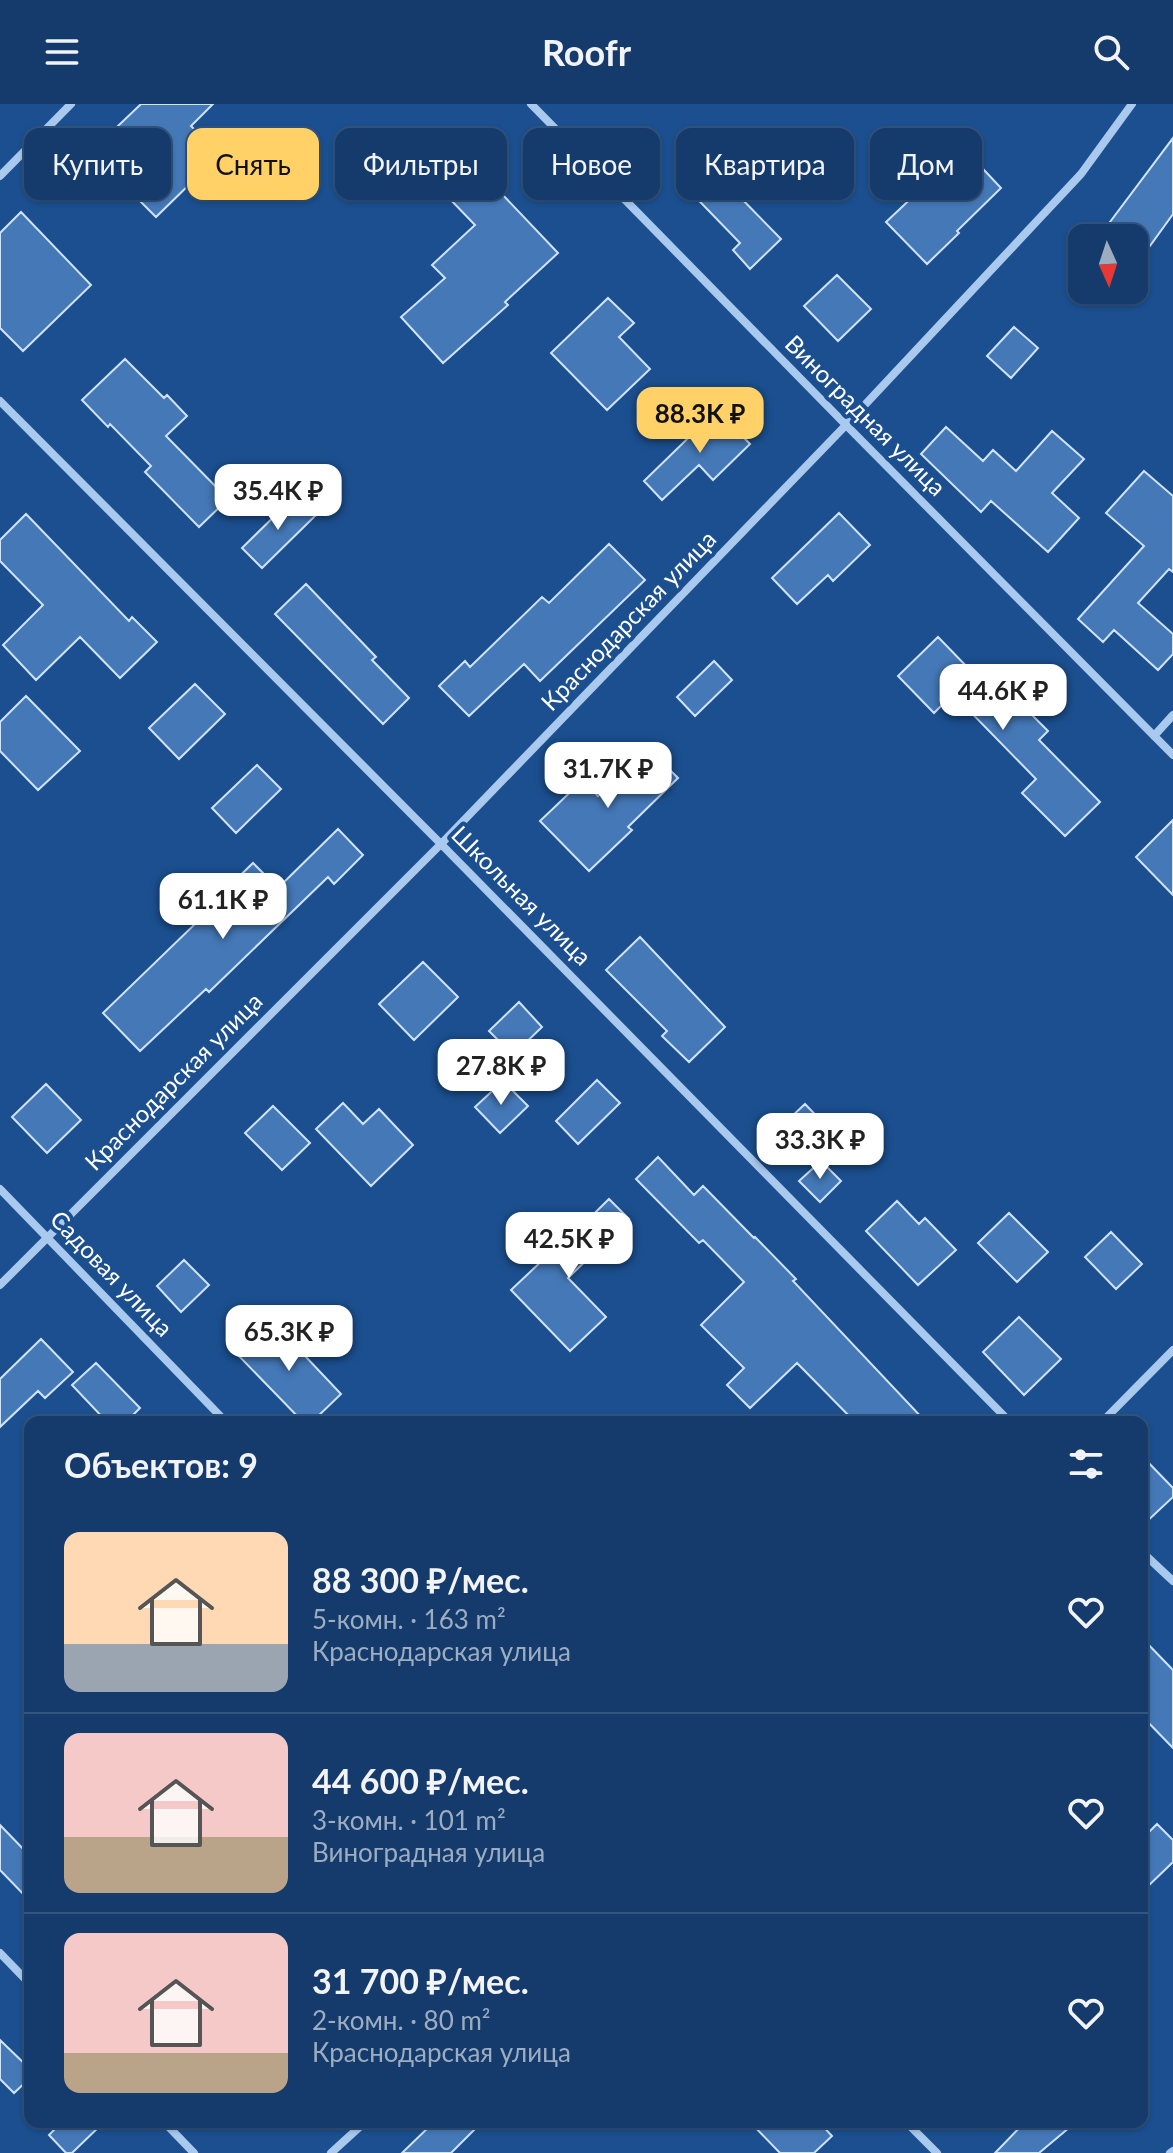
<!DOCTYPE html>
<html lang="ru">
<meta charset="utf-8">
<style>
body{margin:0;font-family:Lato,sans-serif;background:#214673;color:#f1f3f6;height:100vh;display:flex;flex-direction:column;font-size:30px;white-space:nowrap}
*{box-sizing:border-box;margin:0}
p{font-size:26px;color:#9dadc1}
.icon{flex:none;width:44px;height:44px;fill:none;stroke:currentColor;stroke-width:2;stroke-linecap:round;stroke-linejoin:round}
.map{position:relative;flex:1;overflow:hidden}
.panel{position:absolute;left:24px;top:1312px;width:1124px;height:712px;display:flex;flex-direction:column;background:#143b6b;border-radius:16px;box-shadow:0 2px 6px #0004,0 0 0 2px #33557e}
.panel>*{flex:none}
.guide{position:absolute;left:24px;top:24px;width:1126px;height:72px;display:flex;gap:16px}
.needle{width:52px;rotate:177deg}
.fabs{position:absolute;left:1068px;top:120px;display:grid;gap:16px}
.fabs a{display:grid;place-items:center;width:80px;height:80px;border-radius:16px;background:#143b6b;box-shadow:0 2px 6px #0004,0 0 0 2px #33557e;font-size:40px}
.price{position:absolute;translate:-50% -68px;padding:0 18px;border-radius:16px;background:#fff;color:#222;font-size:26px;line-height:52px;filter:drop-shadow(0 2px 4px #0008)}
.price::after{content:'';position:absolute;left:50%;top:48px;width:24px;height:18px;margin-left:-12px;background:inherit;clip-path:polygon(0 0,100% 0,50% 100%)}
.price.current{background:#ffd166;color:#111}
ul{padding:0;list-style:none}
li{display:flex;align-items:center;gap:24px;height:200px;padding:0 40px}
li+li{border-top:2px solid #33557e}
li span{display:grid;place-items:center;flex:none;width:224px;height:160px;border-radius:16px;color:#555}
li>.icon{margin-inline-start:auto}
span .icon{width:96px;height:96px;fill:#fffc;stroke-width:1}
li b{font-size:34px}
h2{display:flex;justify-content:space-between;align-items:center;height:96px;padding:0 40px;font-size:34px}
.tag{padding:0 28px;border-radius:16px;background:#143b6b;box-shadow:0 2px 6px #0004,0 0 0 2px #33557e;font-size:28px;line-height:72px}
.tag.current{background:#ffd166;color:#111}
header{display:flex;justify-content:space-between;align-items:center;height:104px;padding:0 40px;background:#143b6b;font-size:36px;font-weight:700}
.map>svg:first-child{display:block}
.building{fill:#4478b7;stroke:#cfe3fa;stroke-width:2}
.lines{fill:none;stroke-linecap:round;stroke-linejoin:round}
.street{stroke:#a9c9ee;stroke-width:8}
.labels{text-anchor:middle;stroke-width:8;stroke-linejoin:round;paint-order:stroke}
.street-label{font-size:24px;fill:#fff;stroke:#1b4f8f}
</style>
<header><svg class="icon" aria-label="menu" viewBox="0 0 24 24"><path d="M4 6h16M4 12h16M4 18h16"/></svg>Roofr<svg class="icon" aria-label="search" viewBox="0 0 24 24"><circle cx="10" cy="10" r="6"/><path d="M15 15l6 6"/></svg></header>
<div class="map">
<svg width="1173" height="2049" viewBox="0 0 1173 2049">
<rect width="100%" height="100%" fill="#1b4f8f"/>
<path class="building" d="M141,0h72l-22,22 48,49 -22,21 -19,-20 -42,41 -21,-21 6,-5 -44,-45z
M452,29l35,37 -4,4 75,79 -53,49 3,3 -65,58 -42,-46 44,-39 -13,-13 43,-40 -57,-59z
M1173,34v76l-26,36 -13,-12 -24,-16z
M710,40l39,39 -12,11 44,45 -31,30 -17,-19 7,-7 -64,-66z
M968,49l33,35 -44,43 2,2 -32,31 -41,-42 33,-31 4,4z
M21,108l70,73 -68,66 -23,-23v-95z
M837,171l34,34 -33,32 -34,-35z
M608,194l26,25 -15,14 31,32 -43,41 -56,-57z
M1014,223l24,21 -27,30 -24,-22z
M125,255l39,39 3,-3 20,21 -21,20 62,63 -29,28 -54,-55 6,-6 -41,-42 -2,3 -26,-27z
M717,306l33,34 -37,36 -14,-15 -37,35 -18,-19z
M946,323l37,34 10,-11 23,21 36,-40 32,28 -32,34 27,25 -31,34 -57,-51 -10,11 -60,-58z
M1144,367l29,25v76l-4,-3 -31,34 35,31v20l-15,16 -44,-40 -11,12 -25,-23 66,-73 -38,-33z
M295,392l20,20 -53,52 -20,-20z
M839,409l31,32 -37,36 -5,-6 -31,29 -25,-26z
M26,410l103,107 3,-4 25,25 -37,36 -40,-41 -44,43 -33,-35 40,-40 -43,-44v-21z
M609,440l36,36 -105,101 -16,-17 -55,52 -30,-30 26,-25 5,6 72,-70 7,6z
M306,480l70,73 -4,3 37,38 -26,26 -108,-110z
M938,533l67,69 9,-9 34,34 -9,9 61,62 -35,34 -43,-43 14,-14 -83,-85 -19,19 -36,-37z
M714,557l18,19 -37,36 -18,-19z
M195,580l30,30 -46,45 -30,-31z
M26,592l54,55 -42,39 -38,-39v-29z
M648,644l30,30 -50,49 4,3 -43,41 -49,-50 43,-41 15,16z
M257,661l24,24 -45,44 -24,-25z
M1173,716v75l-37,-38z
M338,725l25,26 -29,29 -6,-7 -119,115 -3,-3 -66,62 -37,-38 121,-117 -3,-2 32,-31 25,25z
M640,833l85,90 -36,35 -27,-26 5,-5 -61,-61z
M423,858l35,35 -44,43 -35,-36z
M519,898l23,25 -29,28 -24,-24z
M597,976l23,23 -42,41 -22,-23z
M503,977l25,25 -28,27 -25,-26z
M46,980l35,36 -34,33 -35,-36z
M343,999l20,21 16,-15 34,36 -42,41 -55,-57z
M805,1000l22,23 -33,32 -23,-23z
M273,1002l37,37 -28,27 -37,-37z
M658,1053l36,38 9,-9 51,52 1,-1 41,42 -3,2 133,141h-71l-58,-59 -47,45 -23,-23 17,-17 -43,-43 43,-43 -41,-42 -4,3 -63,-64z
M821,1057l20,20 -21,21 -21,-21z
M609,1095l20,20 -61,59 38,39 -36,34 -59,-61 36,-34 2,2z
M897,1097l22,23 6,-6 31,32 -38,35 -52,-54z
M1009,1109l39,39 -31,30 -39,-39z
M1111,1128l31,32 -26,25 -31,-32z
M184,1156l25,25 -28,27 -24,-26z
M1019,1213l42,42 -37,36 -41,-43z
M271,1216l70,74 -29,28h-9l-66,-68z
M41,1235l32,33 -28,26 -7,-7 -38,36v-48z
M96,1259l44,45 -14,14h-19l-35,-37z
M1142,1352l31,32v9l-31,29z
M1142,1534l31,32v78l-31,-32z
M1157,1720l16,16v22l-31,30v-53z
M0,1721l30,31v45l-30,-31z
M0,1936l30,29v9l-16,15 -14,-14z
M62,2018h42l-32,31h-6l-17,-18z
M434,2018h48l-31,31h-49z
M750,2018h69l13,14 -18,17h-34z
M1025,2018h51l-37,31h-44z"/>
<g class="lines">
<path class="street" d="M531,0l315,321 327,330
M0,72l71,-72
M0,297l441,443 569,578
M1154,632l19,-21
M0,1085l226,233
M0,1181l441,-441 405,-419 235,-251 51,-70
M1102,1318l71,-72
M1142,1448l31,29
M0,1849l30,31
M164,2018l30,31
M906,2018l31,31
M331,2049l34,-31
M1170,2049l3,-2"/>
</g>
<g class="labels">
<g class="street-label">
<text transform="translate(865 312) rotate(45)" y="8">Виноградная улица</text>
<text transform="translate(629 517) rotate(-46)" y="8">Краснодарская улица</text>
<text transform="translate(521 792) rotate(45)" y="8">Школьная улица</text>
<text transform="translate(174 978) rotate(-45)" y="8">Краснодарская улица</text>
<text transform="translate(111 1170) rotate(46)" y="8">Садовая улица</text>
</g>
</g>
</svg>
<div class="fabs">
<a><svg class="needle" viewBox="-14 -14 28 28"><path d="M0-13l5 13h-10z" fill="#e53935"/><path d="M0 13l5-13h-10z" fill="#9dadc1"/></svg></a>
</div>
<b class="price current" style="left:700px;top:351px">88.3K ₽</b>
<b class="price" style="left:278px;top:428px">35.4K ₽</b>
<b class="price" style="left:1003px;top:628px">44.6K ₽</b>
<b class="price" style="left:608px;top:706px">31.7K ₽</b>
<b class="price" style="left:223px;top:837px">61.1K ₽</b>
<b class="price" style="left:501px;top:1003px">27.8K ₽</b>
<b class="price" style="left:820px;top:1077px">33.3K ₽</b>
<b class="price" style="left:569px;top:1176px">42.5K ₽</b>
<b class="price" style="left:289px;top:1269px">65.3K ₽</b>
<div class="guide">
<a class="tag">Купить</a>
<a class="tag current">Снять</a>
<a class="tag">Фильтры</a>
<a class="tag">Новое</a>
<a class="tag">Квартира</a>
<a class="tag">Дом</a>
</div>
<section class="panel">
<h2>Объектов: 9<svg class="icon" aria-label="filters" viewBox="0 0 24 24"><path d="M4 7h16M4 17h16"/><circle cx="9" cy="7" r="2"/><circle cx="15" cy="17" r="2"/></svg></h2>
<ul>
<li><span style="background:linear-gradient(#ffd9b3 70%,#9aa5b1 0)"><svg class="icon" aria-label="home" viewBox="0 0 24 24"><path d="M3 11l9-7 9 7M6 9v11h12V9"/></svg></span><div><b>88 300 ₽/мес.</b><p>5-комн. · 163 m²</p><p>Краснодарская улица</p></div><svg class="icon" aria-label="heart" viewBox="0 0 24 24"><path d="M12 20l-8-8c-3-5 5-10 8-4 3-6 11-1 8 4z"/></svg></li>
<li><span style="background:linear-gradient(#f6c9c9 65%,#b9a48a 0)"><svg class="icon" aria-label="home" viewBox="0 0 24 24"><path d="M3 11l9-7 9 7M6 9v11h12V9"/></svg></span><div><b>44 600 ₽/мес.</b><p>3-комн. · 101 m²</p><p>Виноградная улица</p></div><svg class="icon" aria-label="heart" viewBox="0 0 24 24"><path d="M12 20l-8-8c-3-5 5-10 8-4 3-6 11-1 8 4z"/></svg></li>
<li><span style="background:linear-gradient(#f6c9c9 75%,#b9a48a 0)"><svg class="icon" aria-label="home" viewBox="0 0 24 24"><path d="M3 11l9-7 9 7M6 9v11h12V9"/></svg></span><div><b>31 700 ₽/мес.</b><p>2-комн. · 80 m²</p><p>Краснодарская улица</p></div><svg class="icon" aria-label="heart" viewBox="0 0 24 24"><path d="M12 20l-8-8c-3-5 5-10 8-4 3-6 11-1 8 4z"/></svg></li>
</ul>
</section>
</div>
